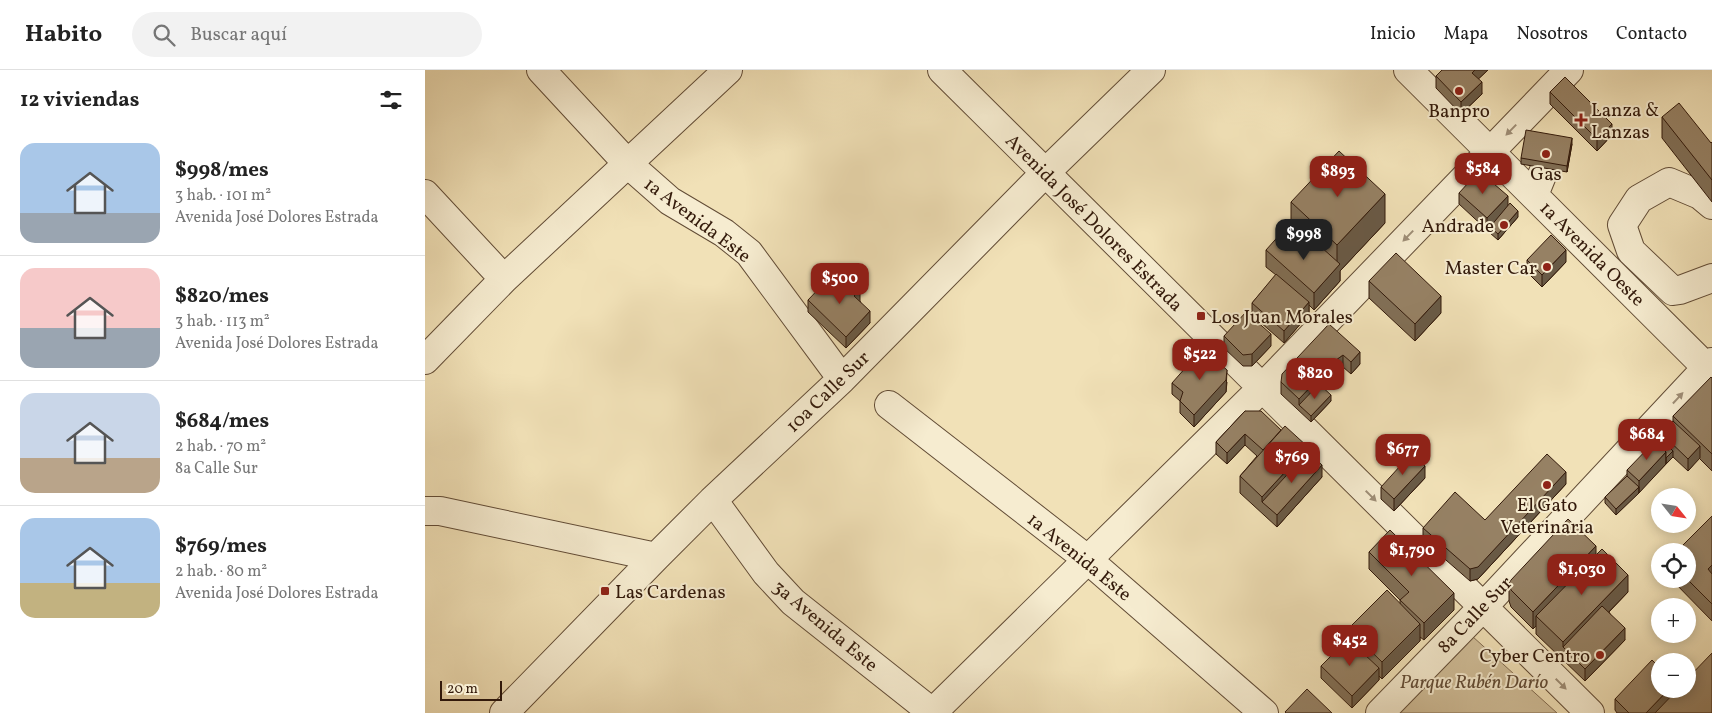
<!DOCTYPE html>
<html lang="es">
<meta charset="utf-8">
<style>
body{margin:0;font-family:Vollkorn,serif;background:#f2f2f2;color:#222;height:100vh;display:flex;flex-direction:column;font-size:19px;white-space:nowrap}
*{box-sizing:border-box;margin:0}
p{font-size:16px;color:#767676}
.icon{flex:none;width:28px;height:28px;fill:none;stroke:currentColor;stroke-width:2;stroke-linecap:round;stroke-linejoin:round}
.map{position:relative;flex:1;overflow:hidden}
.details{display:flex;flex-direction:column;background:#fff;width:425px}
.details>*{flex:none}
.needle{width:32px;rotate:120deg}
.tools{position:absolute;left:1226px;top:418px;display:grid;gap:10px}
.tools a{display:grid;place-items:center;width:45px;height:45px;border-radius:50%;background:#fff;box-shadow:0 2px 12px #0003;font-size:25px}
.scale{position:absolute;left:15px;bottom:12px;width:62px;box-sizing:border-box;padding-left:5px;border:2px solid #331a0b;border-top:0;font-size:14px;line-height:18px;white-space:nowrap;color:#331a0b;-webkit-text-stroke:4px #f6ecd0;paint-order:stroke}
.price{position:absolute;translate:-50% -42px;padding:0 11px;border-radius:10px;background:#8f2418;color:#fff;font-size:16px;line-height:32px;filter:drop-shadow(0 1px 2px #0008)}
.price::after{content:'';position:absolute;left:50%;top:30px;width:15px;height:11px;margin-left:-8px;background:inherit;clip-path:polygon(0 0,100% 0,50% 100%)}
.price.active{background:#222;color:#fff}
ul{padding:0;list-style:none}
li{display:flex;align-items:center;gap:15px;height:125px;padding:0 20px}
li+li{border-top:1px solid #e0e0e0}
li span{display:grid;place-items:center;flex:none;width:140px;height:100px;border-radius:15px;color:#555}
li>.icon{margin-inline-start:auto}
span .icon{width:60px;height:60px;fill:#fffc;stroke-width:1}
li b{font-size:21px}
h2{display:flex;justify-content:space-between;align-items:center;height:60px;padding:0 20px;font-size:21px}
header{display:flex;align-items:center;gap:30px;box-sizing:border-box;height:70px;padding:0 25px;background:#fff;border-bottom:1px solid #e0e0e0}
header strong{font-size:24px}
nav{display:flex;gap:28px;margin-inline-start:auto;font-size:18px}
.search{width:350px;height:45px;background:#f2f2f2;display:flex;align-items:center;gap:12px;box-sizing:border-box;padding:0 18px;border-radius:28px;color:#767676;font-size:19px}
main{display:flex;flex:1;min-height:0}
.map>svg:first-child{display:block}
.green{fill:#d1bf9a;stroke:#826c52}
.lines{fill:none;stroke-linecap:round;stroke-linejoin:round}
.minor-casing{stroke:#624c36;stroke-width:30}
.minor{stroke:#f6ecd0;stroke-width:28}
.wall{fill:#816f56;stroke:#331a0b}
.shaded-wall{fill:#695a46;stroke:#331a0b}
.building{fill:#968164;stroke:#331a0b}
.oneway{fill:#9e8e77}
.poi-dot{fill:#8f2418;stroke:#f6ecd0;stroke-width:2}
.labels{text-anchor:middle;stroke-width:4;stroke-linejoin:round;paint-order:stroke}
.poi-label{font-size:19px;fill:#331a0b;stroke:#f6ecd0;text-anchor:start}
.street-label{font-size:19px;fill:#331a0b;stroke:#f6ecd0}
.park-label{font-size:19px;font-style:italic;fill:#624c36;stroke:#f6ecd0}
</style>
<header>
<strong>Habito</strong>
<div class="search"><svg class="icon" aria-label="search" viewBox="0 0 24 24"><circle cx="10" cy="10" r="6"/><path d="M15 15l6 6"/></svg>Buscar aquí</div>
<nav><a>Inicio</a><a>Mapa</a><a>Nosotros</a><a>Contacto</a></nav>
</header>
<main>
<section class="details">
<h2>12 viviendas<svg class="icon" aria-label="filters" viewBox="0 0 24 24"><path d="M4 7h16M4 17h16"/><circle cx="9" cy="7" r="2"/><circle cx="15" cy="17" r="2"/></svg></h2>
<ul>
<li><span style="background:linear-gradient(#a9c7e8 70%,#9aa5b1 0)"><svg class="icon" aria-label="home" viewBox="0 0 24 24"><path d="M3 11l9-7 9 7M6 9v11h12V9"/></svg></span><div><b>$998/mes</b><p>3 hab. · 101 m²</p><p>Avenida José Dolores Estrada</p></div></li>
<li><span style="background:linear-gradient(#f6c9c9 60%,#9aa5b1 0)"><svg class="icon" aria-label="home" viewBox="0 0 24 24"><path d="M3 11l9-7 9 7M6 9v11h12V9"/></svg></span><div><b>$820/mes</b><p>3 hab. · 113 m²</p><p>Avenida José Dolores Estrada</p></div></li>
<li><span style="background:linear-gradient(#c9d6e8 65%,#b9a48a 0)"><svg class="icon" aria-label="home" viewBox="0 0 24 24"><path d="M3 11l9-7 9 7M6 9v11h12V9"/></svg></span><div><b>$684/mes</b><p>2 hab. · 70 m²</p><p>8a Calle Sur</p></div></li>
<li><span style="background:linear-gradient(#a9c7e8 65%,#c2b280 0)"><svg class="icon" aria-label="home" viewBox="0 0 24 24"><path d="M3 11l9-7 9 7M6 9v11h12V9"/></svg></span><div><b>$769/mes</b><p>2 hab. · 80 m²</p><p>Avenida José Dolores Estrada</p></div></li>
</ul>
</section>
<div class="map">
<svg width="1287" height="643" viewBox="0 0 1287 643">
<rect width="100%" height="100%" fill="#f1e1b7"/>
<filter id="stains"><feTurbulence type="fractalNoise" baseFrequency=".004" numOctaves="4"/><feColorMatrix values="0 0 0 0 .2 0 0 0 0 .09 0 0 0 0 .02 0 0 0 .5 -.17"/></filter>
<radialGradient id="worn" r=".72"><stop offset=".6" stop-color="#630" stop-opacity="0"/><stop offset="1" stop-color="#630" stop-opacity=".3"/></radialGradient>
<path class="green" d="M1047,566l85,77h-159z"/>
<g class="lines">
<g class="minor-casing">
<path id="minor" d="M116,0l87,94 42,37 54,32 25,20 93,126
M517,0l648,643
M983,0l304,303
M0,124l79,85
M1109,125l11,-27
M1287,135l-12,-10 -31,-13 -30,17 -17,26 9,26 42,40 7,-1 32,-12
M0,290l79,-81 224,-209
M464,335l198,154 177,154
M288,430l53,73 27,29 140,111
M0,441h15l216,46
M79,643l152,-156 57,-57 129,-121 203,-206 106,-103
M507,643l330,-325 307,-318
M955,643l103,-106 229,-245"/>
</g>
<use href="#minor" class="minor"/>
</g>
<path class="wall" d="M1017,0h46l-10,9 4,15 -21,20 -25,-26v-12z
M1125,22l62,43 -15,16 -47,-47z
M1237,47l49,26 1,-1v60l-50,-64z
M1147,74l-5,28 -46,-8v-6z
M1034,123l49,13 10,11 -20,23 -8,-7v-6l-3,3 -28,-26z
M866,132l94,21 -45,48v10l-26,29 -5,-5v9l-25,29 -32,-28v-12l24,-28 -10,-8v-17l36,-2 4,-4 -15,-14z
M1102,190l39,2 -24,25 -15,-15z
M944,211l72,32 -26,28 -46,-43z
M410,216l25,15 10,22 -24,25 -38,-36v-12z
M904,254l31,40 -9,10 -8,-7 -7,5 -14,15 9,14 -20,21 -30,-28v-12z
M799,266l47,10 -19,20h-9l-19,-18z
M1287,308v93l-13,-13 -11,13 -15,-14 -57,58 -11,-12v-6l22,-21v-6l35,-30v-6l11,-13v-5z
M802,312l-1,10 -32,35 -14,-14v-12l-8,-7v-11z
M820,341l36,19 27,22 14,25 -45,50 -37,-34v-17l17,-20 -12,-11 -18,19 -11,-10v-12z
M1000,408l-31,33 -13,-12v-12z
M1141,414l-88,95 -8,2 -47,-41v-12l62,-8z
M1287,446v105l-41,-42h16z
M944,482l85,58 -30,30 -4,-3v4l-38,38 -3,-3v4l-27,28 -31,-30v-12l27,-27v-10l52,-25v-4l-31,-31z
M1171,485l32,37 -19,20 16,28 -40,41 -49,-47v-8l-3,3 -22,-22 -2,-6v-18z
M1250,619v3l37,21h-95l-2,-3v-11z"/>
<path class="shaded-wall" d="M1050,0h13l-16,15v-12z
M1057,12v12l-21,20v-12z
M1187,54v11l-15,16v-12z
M1147,68v6l-5,28v-6z
M960,124v29l-45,48v10l-26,29v-17l23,-26v-22z
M1083,126v12l-21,22v-12z
M1093,141v6l-20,23v-6z
M1141,180v12l-24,25v-12z
M435,220v12l-6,-6z
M1016,226v17l-26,28v-17z
M884,232v12l-25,29v-12z
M445,241v12l-24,25v-11z
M846,264v12l-19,20v-12z
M935,282v12l-9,10v-12z
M918,285v12l-7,5 -34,36 -3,-3v-6l37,-39z
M802,300l-1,22 -32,35v-12z
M906,325v6l-20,21v-6z
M820,364v11l-18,19v-11z
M1275,376v12l-12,13v-12z
M883,377v17l-46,38v-5z
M1248,381v6l-7,7v-6z
M1241,382v12l-27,29v-12z
M897,395v12l-45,50v-12z
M1000,396v12l-31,33v-12z
M1141,402v12l-88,95 -8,2v-12z
M1214,417v6l-23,22v-6z
M1171,476v17l-60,53v10l-3,3v-17z
M1287,495v17l-4,-13z
M1203,505v17l-59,61 -6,-6v-5z
M1029,523v17l-30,30v-17z
M995,554v17l-38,38v-17z
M1200,558v12l-40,41v-12z
M954,598v12l-27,28v-12z
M1244,619h6v5l-18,19h-11z"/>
<path class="building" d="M1017,0h33l-3,3 10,9 -21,20 -25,-26z
M1140,7l47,47 -15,15 -47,-47z
M1254,33l32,40 1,-1v38l-50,-63z
M1101,60l46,8 -5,28 -46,-8z
M914,81l46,43 -48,51 -46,-43z
M1054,101l29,25 -21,22 -28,-25z
M1085,133l8,8 -20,23 -8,-7z
M858,161l19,17 9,-10 29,26 -26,29 -48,-43z
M1126,165l15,15 -24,25 -15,-15z
M971,183l45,43 -26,28 -46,-43z
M851,204l33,28 -25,29 -32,-28z
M420,206l15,14 -6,6 16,15 -24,26 -38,-37 20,-21 7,7z
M821,242l25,22 -19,20 -9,1 -19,-19z
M904,254l31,28 -9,10 -8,-7 -7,5 -37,39 -18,-17 1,-8z
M778,278l24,22 -1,10 -32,35 -14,-14 3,-9 -11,-9z
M1286,307l1,1v76l-39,-38z
M894,314l12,11 -20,21 -12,-11z
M820,341h16l20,19 -18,20 -18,-16 -18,19 -11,-11z
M1248,351l27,25 -12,13 -26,-25z
M860,356l23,21 -46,50 -22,-21z
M1237,370l11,11 -7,7v-6l-8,-8z
M1230,371l11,11 -27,29 -12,-11z
M883,382l14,13 -45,50 -15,-13z
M986,384l14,12 -31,33 -13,-12z
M1122,384l19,18 -88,95 -8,2 -47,-41 32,-36 30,28z
M1202,406l12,11 -23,22 -11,-12z
M1287,446v49l-4,4 4,5v30l-25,-25v-28h-10z
M1143,449l28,27 -63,66 -22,-22 -2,-7 2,-3z
M965,460l64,63 -30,30 -24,-23 9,-8 -40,-40z
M1177,479l26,26 -65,67 -27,-26z
M962,520l33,34 -38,38 -34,-33z
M1177,536l23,22 -40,41 -22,-22z
M923,569l31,29 -27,28 -31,-30z
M1287,583v60h-57l23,-24h9v-10z
M1227,590l8,8v21h9l-23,24h-17l-14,-14z
M882,619l25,24h-46l-1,-1z"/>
<defs><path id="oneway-solid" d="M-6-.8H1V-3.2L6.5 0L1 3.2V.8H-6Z" transform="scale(1.25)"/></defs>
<g class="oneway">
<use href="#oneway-solid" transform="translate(1086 60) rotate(134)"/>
<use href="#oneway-solid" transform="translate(983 166) rotate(134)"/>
<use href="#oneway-solid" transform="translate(1253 328) rotate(-47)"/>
<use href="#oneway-solid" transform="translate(946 426) rotate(45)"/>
<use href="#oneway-solid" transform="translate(1136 614) rotate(45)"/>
</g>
<g class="poi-dot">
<circle cx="1034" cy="21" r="5"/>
<path d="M1153.5 42.5h5v5h5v5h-5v5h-5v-5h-5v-5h5z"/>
<circle cx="1121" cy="84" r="5"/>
<circle cx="1079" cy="155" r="5"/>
<circle cx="1122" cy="197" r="5"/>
<rect x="771" y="241" width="10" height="10" rx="2.5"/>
<circle cx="1122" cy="415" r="5"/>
<rect x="175" y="516" width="10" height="10" rx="2.5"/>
<circle cx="1175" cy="585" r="5"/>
</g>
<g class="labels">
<g class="poi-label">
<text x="1166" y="46">Lanza &amp;<tspan x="1166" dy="22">Lanzas</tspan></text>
<text x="1034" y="47" text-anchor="middle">Banpro</text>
<text x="1121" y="110" text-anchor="middle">Gas</text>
<text x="1069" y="162" text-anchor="end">Andrade</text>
<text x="1112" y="204" text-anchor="end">Master Car</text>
<text x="786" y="253">Los Juan Morales</text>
<text x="1122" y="441" text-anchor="middle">El Gato<tspan x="1122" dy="22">Veterinaria</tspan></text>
<text x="190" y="528">Las Cardenas</text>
<text x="1165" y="592" text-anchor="end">Cyber Centro</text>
</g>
<g class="street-label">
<text transform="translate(273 149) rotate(37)" y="7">1a Avenida Este</text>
<text transform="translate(670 152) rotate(45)" y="7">Avenida José Dolores Estrada</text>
<text transform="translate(1168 183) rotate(45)" y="7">1a Avenida Oeste</text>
<text transform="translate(402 321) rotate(-44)" y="7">10a Calle Sur</text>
<text transform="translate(655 486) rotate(39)" y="7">1a Avenida Este</text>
<text transform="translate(1049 544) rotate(-46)" y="7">8a Calle Sur</text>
<text transform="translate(401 555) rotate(40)" y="7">3a Avenida Este</text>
</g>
<g class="park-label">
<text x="1049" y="618">Parque Rubén Darío</text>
</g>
</g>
<rect width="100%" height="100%" filter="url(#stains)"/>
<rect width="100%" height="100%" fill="url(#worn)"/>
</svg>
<div class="tools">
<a><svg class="needle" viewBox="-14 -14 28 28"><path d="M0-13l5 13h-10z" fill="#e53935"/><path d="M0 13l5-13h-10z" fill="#767676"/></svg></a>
<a><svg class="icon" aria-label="locate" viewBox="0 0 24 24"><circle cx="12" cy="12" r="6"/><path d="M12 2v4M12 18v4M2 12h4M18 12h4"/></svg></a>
<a>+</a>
<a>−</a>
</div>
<div class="scale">20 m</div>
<b class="price" style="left:1058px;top:125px">$584</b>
<b class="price" style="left:913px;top:128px">$893</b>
<b class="price active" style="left:879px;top:191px">$998</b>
<b class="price" style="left:415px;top:235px">$500</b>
<b class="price" style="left:775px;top:311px">$522</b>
<b class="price" style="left:890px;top:330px">$820</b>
<b class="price" style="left:1222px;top:391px">$684</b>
<b class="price" style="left:978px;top:406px">$677</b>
<b class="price" style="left:867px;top:414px">$769</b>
<b class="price" style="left:987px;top:507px">$1,790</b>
<b class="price" style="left:1157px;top:526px">$1,030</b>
<b class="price" style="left:925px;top:597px">$452</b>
</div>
</main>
